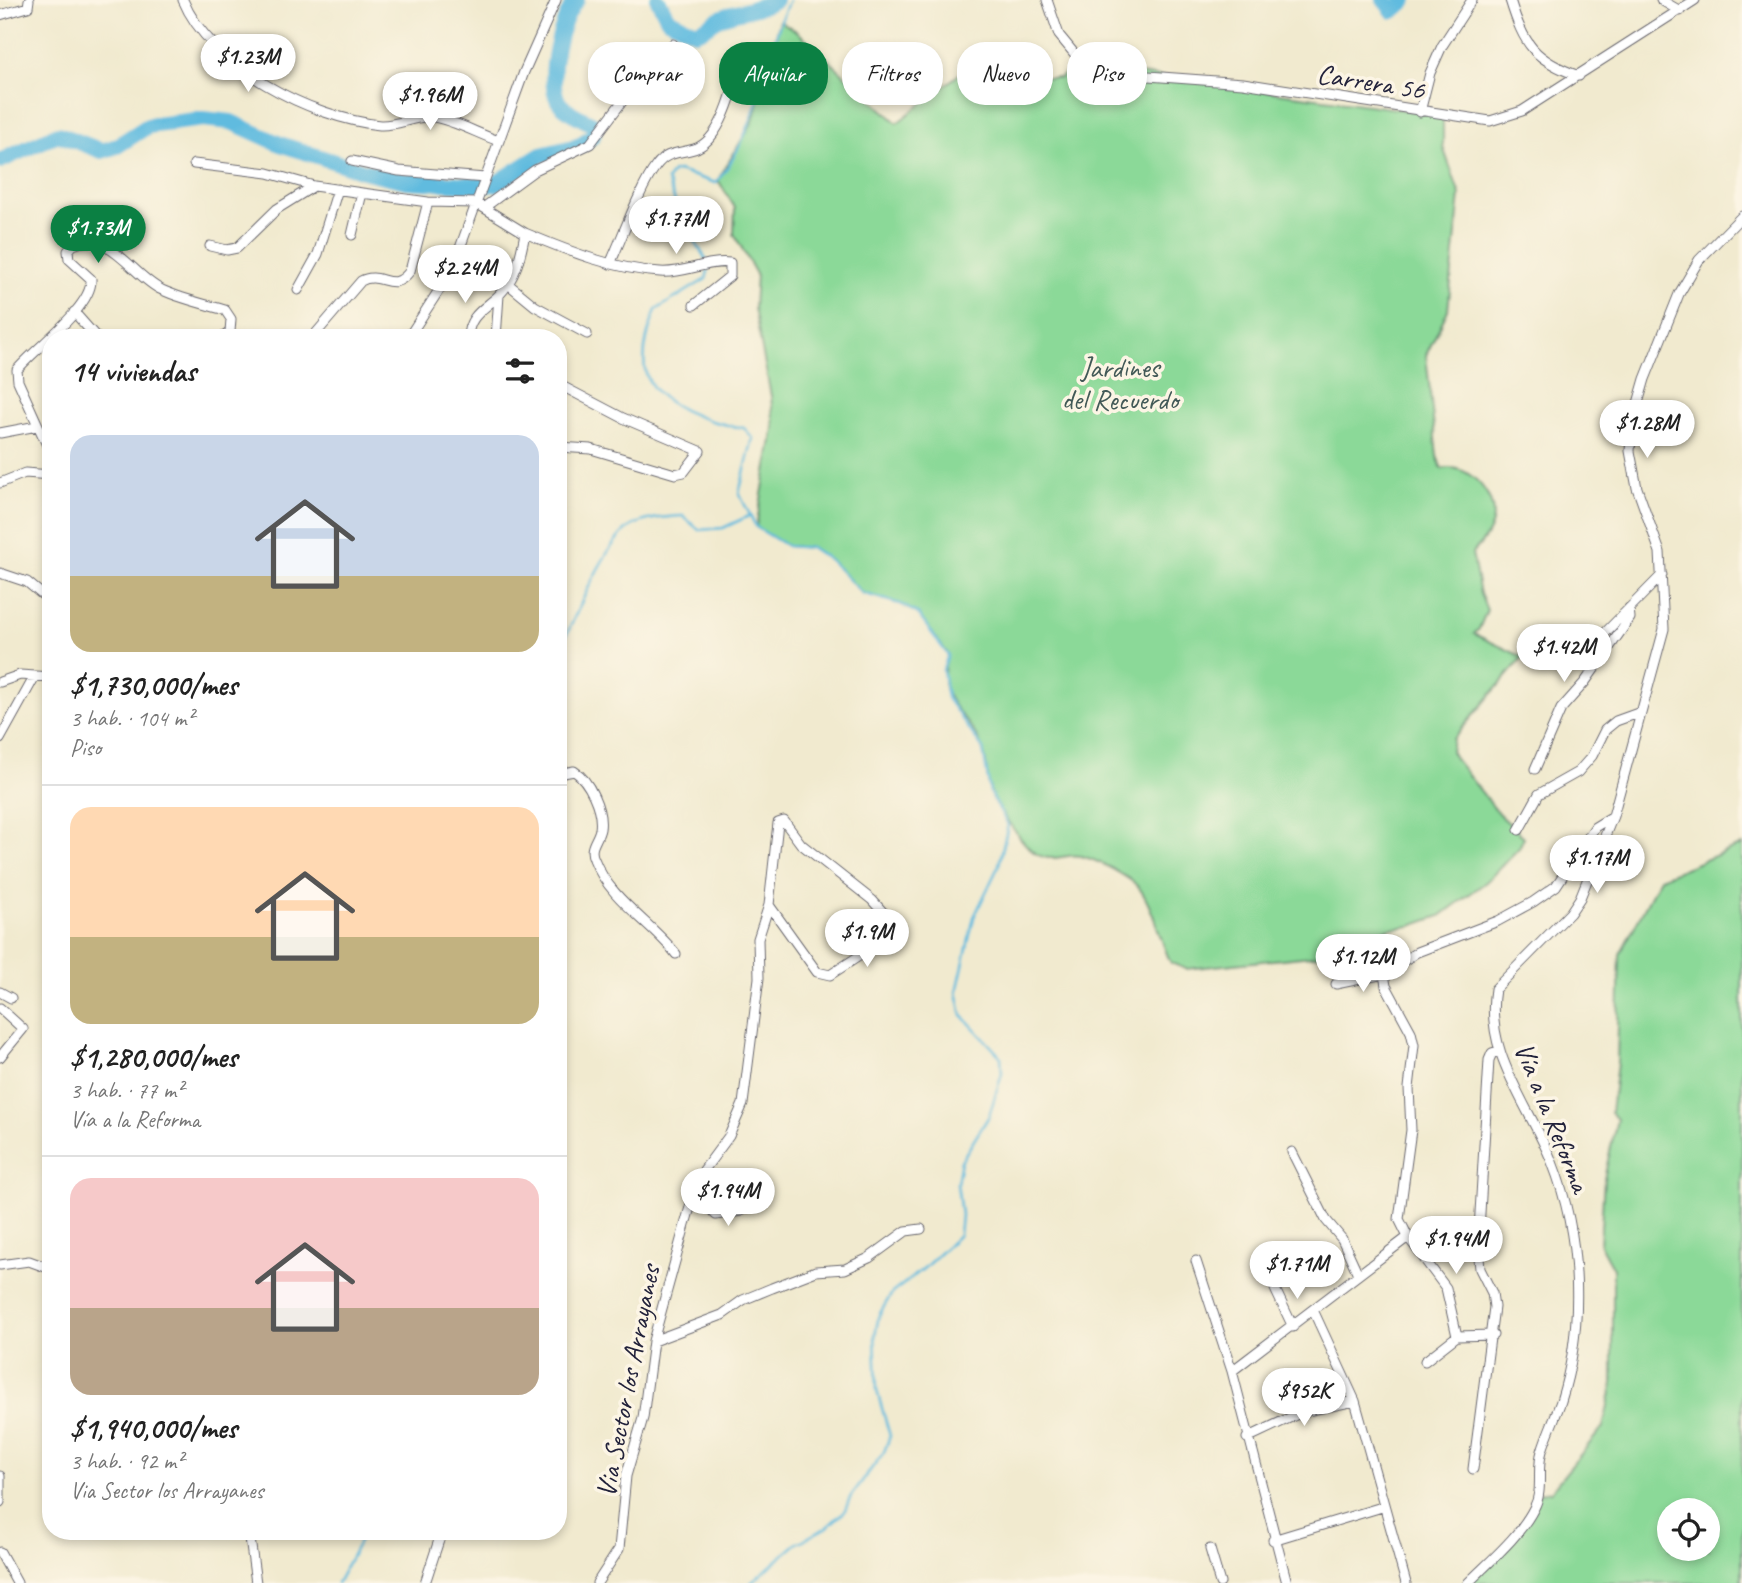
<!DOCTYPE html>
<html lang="es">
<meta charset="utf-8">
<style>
body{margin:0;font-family:Caveat,sans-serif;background:#f6f6f6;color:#222;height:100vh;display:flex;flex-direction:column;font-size:26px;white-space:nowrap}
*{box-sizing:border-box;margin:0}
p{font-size:23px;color:#767676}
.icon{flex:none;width:38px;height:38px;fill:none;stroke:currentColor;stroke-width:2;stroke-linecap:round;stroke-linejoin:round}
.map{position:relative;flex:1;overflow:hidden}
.sheet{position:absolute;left:42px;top:329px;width:525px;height:1211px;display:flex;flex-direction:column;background:#fff;border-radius:28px;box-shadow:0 4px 10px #0003}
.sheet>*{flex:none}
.banner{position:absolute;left:588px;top:42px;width:665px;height:63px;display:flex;gap:14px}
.buttons{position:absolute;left:1657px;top:1498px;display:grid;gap:14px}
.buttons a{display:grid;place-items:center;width:63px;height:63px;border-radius:50%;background:#fff;box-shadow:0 4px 10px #0003;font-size:35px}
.price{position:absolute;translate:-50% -60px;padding:0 16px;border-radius:24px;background:#fff;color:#222;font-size:23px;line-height:46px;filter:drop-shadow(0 2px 4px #0008)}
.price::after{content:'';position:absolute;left:50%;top:42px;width:21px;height:16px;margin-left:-10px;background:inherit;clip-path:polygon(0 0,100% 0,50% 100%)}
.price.on{background:#0b8043;color:#fff}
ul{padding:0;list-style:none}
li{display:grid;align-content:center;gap:14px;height:371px;padding:0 28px}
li+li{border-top:2px solid #e0e0e0}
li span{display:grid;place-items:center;height:217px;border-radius:21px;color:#555}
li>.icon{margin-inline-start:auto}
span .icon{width:126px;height:126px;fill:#fffc;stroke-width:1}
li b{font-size:30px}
h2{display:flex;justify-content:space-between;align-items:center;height:84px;padding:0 28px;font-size:30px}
.chip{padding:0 24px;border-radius:28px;background:#fff;box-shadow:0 4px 10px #0003;font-size:24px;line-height:63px}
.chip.on{background:#0b8043;color:#fff}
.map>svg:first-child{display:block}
.green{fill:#8bd998;stroke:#567e6a;stroke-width:2;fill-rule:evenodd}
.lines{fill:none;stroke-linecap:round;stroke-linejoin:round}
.stream{stroke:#61bbdf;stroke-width:2.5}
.river{stroke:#61bbdf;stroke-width:16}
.minor-casing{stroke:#6a686f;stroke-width:11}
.minor{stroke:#fff;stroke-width:9}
.labels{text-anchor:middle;stroke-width:7;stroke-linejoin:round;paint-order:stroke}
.street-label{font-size:28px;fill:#22223b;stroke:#fcf5e5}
.park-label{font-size:28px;fill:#425957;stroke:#fcf5e5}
</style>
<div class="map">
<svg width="1742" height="1583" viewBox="0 0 1742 1583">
<rect width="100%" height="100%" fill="#fcf5e5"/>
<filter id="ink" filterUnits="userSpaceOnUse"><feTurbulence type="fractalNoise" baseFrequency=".0143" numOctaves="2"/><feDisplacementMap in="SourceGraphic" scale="14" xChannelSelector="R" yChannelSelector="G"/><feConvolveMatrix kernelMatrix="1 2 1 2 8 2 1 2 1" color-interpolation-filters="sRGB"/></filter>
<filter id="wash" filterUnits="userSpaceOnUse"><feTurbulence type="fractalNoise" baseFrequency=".00686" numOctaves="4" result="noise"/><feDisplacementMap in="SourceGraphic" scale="28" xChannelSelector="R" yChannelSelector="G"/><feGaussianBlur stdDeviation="1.57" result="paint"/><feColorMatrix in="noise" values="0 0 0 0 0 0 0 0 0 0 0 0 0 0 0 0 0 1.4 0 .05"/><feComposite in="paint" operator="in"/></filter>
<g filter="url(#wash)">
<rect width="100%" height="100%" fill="#f1eacf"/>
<path class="green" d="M780,21l18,11 99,91 89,-70 40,25h35l17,-20 16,10 349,47v32l17,48 -12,115 -22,45 11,101 5,13c24,-7 51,22 51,46 0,14 -11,29 -21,38l8,41 7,16 -8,19 -5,5 49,23 -70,82 -2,12 5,9 43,54 25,23 -5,11 -33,34 -46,34 -29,10 -20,2 -70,27 -135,14 -15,-6c-11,-21 -20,-68 -38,-81 -13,-10 -36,-22 -52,-26 -15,-3 -30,8 -46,-3 -11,-7 -42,-50 -45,-63 -4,-14 -2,-29 -8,-42 -15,-40 -50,-43 -34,-94l-31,-41 -17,-9 -38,-11 -31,-32 -19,-13 -25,-2 -31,-19 18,-98 -3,-33 -17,-88 2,-34 -22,-40 1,-26 -17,-28 35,-59z
M1742,845v738h-274l52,-55 20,-35 11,-2 52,-64 10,-43v-115l-13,-24 4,-66 13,-60 -6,-6 6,-50 3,-109 40,-76zM1670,1510h38v39h-38z"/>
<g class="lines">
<path class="stream" d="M706,259l-23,-36 -16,-43 6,-8 5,-1 38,12c45,-55 46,-121 73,-183
M708,271l-2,8 -50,31c-7,19 -14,38 -11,59 6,37 69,55 99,59l9,10 -14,55 17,34 31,19 25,2 19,13 31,32 38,11 17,9 31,42 -5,15 4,28 36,51 7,43 18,33 -9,40 -25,52 -17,75 5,23 39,42 1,16 -13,43 -28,45 -4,22 4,32 -2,20 -36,34 -31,24 -13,22 -4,20 2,56 13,45 -6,16 -33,44 -7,16 -17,15 -31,17 -45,39
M558,653c15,-30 46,-110 72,-126 16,-9 36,-10 53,-11l16,14 24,-2 28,-13
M337,1583l28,-52"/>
<path class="river" d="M658,0l10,19 27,13c12,-3 18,-12 30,-16 17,-6 33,-6 50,-16
M1384,0l9,11 12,-11
M0,161l58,-27 44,17 15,-5 31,-20 55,-7 28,3 49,22 83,27 43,10 76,4 13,-1 46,-29 37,-9 15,-10 2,-11c-10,-5 -31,-14 -37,-24 -12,-24 2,-83 19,-101"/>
</g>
</g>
<g filter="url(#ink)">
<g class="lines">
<g class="minor-casing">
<path id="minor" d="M183,0c27,66 128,118 197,125 18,1 36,-10 53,-8 21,3 45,17 66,24
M1047,0l12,35 19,23 16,10 27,6 122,9 247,38 32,-10 173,-111
M1510,0c14,45 24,60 69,76
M1661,0l19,11
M0,15l28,-8 1,-7
M1420,112l10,-39 12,-27 30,-46
M352,161l47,10 86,7
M194,164l74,9 46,13 48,7 66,9 48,1 49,30c-4,22 -9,45 -26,62 -13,13 -31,20 -31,43
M486,206l49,-36 55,-26 47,-62 36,-38
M525,233c43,18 88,36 135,39 24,2 47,-12 70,-9v13l-36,29
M352,235l10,-42
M210,246l17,4 10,-2 40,-39 37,-23
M610,264c12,-26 30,-77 46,-98 11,-15 22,-12 38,-17 30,-9 43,-72 48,-99
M507,283l28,23 52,28
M298,290l20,-36 20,-65
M74,312l23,26
M312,338l49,-57c20,-11 31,14 49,-10l18,-69
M408,338l44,-68 72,-198 32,-72
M496,338l3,-43
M558,384l65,34 77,33 -16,21 -9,2 -84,-25 -33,-2
M0,433l37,-7
M51,454l-33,-73 -1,-11c17,-21 76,-63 74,-91l-22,-20 -1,-8 5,-6c37,-16 60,32 89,45 20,9 42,14 63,20l6,9 -1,13 -8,6
M0,483l25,-10 26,2
M0,573l27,9 24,20
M1560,660l31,-13 71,-72
M0,682l20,-7 31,2
M0,739l35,-63
M1535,769l26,-60 24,-27 45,-64 -1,-10
M558,774l16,-3c15,9 29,39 26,58 -2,11 -12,18 -6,30 16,41 56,62 82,95
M1519,830l20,-36 39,-22 14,-16 13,-26 11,-9 25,-9
M1336,984l48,-10 33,-22 81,-31 35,-19 23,-16 39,-59 18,-11
M0,992l11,6
M0,1008l23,21 -23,28
M1292,1152l34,68 16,19 16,35
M695,1189c12,4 11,18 21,26l25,-4 28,-14
M1408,1237l38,51 11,48
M1196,1261l36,110 55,212
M0,1265l29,-4 22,8
M1275,1289l18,38
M1313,1310l42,91 51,182
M653,1341l69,-26 21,-15 29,-12 44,-17 29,-2 24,-11 37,-27 15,-2
M1425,1361l32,-25 36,-1
M1232,1371l176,-134 -9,-18 12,-89 -2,-42 5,-43 -3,-13 -25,-46 -2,-12
M1247,1438l55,-26 53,-11
M1473,1469l21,-162 -2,-14 -12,-24 -2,-22 11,-187 3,-7 6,-2
M0,1476v26
M249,1531l7,52
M1273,1540l109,-33
M1210,1549l10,34
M0,1552l17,31
M425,1583l17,-52
M597,1583l22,-34 7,-73 17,-58 10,-77 42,-152 9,-19 25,-34 14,-32 16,-126 -1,-39 11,-34 9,-82 6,-2 17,23 71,56 24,27v5l-66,43 -13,-3 -48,-67
M1468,1583c22,-22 52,-47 66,-75 10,-18 2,-38 8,-57 5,-17 13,-33 19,-50 24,-76 20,-166 -9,-239 -23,-58 -68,-108 -57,-173l75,-76 10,-15 33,-82 51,-187 -4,-77 -23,-64 -7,-37 2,-27 13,-45 34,-85 20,-34 43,-44"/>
</g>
<use href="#minor" class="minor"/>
</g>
</g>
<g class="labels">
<g class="street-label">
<text transform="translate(1371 81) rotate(9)" y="10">Carrera 56</text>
<text transform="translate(1553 1117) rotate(68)" y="10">Vía a la Reforma</text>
<text transform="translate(627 1381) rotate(-79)" y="10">Via Sector los Arrayanes</text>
</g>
<g class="park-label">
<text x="1120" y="377">Jardines<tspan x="1120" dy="32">del Recuerdo</tspan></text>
</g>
</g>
</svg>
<div class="buttons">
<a><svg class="icon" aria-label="locate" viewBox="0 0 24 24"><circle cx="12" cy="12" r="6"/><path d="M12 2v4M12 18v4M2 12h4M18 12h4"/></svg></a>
</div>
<b class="price" style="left:248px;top:94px">$1.23M</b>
<b class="price" style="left:430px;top:132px">$1.96M</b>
<b class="price" style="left:676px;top:256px">$1.77M</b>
<b class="price on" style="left:98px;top:265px">$1.73M</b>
<b class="price" style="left:465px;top:305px">$2.24M</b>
<b class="price" style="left:1647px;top:460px">$1.28M</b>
<b class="price" style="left:1564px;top:684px">$1.42M</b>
<b class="price" style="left:1597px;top:895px">$1.17M</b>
<b class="price" style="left:867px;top:969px">$1.9M</b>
<b class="price" style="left:1363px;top:994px">$1.12M</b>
<b class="price" style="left:728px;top:1228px">$1.94M</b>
<b class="price" style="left:1456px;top:1276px">$1.94M</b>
<b class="price" style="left:1297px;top:1301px">$1.71M</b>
<b class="price" style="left:1304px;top:1428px">$952K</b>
<div class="banner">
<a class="chip">Comprar</a>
<a class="chip on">Alquilar</a>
<a class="chip">Filtros</a>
<a class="chip">Nuevo</a>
<a class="chip">Piso</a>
</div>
<section class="sheet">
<h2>14 viviendas<svg class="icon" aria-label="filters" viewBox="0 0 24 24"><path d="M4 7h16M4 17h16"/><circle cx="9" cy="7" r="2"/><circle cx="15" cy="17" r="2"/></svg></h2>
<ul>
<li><span style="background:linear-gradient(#c9d6e8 65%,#c2b280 0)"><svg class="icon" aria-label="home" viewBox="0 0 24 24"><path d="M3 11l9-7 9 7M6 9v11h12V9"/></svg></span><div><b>$1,730,000/mes</b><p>3 hab. · 104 m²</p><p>Piso</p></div></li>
<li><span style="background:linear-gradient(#ffd9b3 60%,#c2b280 0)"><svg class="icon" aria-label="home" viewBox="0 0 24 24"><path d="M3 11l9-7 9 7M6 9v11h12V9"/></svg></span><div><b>$1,280,000/mes</b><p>3 hab. · 77 m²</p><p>Vía a la Reforma</p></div></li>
<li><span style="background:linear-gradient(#f6c9c9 60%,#b9a48a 0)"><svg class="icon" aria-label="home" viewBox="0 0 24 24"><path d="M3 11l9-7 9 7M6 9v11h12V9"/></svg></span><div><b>$1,940,000/mes</b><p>3 hab. · 92 m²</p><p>Via Sector los Arrayanes</p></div></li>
</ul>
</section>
</div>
